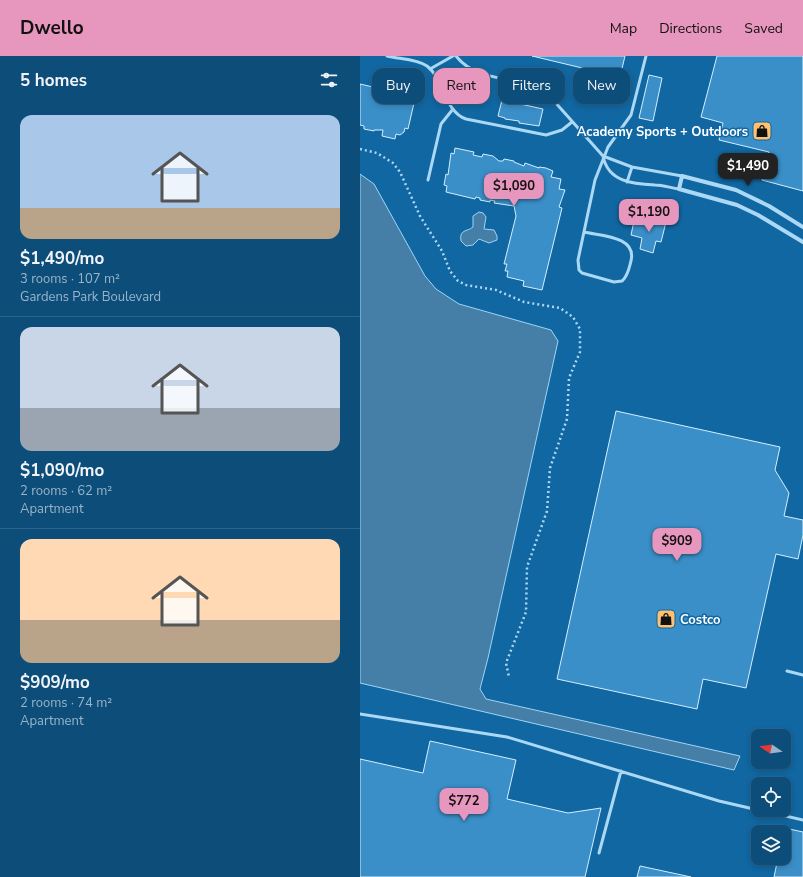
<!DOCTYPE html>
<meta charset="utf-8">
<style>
body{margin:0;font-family:"Nunito Sans",sans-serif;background:#1b5781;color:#f1f3f6;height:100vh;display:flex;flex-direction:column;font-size:15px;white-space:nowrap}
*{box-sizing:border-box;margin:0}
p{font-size:13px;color:#9ab4c7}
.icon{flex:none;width:22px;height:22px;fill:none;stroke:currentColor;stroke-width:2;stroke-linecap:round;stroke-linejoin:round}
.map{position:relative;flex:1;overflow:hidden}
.side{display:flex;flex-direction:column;background:#0d4d7a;width:360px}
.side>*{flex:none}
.banner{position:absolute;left:12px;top:12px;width:371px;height:36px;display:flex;gap:8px}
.needle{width:26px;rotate:283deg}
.controls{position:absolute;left:391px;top:673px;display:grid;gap:8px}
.controls a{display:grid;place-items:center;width:40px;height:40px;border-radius:8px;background:#0d4d7a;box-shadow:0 2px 6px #0003,0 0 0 1px #2d648b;font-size:20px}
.price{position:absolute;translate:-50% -34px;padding:0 9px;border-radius:8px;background:#e797bd;color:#111;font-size:13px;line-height:26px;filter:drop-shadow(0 1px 2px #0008)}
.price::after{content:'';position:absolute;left:50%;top:24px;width:12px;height:9px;margin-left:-6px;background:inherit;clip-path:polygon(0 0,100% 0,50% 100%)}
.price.selected{background:#222;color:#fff}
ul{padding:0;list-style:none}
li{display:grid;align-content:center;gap:8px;height:212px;padding:0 20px}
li+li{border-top:1px solid #2d648b}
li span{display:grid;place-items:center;height:124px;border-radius:12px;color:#555}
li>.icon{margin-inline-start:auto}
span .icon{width:72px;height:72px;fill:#fffc;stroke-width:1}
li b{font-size:17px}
h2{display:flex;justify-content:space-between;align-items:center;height:48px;padding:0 20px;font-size:17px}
.tag{padding:0 14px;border-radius:12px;background:#0d4d7a;box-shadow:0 2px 6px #0003,0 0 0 1px #2d648b;font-size:14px;line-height:36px}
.tag.selected{background:#e797bd;color:#111}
header{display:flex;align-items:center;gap:24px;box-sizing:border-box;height:56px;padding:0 20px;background:#e797bd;color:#111}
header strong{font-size:19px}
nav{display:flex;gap:22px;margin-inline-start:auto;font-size:14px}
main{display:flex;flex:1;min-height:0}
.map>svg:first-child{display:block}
.water{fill:#457fa8;stroke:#9dd5f8}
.building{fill:#3a8fc8;stroke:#d4eefe}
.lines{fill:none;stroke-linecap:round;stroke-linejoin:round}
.path{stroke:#abd8f5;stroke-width:2.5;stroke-dasharray:2 3;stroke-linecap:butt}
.lane{stroke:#abd8f5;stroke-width:3}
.street{stroke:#abd8f5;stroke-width:4}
.labels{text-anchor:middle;stroke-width:3;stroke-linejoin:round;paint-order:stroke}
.poi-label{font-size:13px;font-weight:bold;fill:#fff;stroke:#1167a2;text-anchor:end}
</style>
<header>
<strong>Dwello</strong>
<nav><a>Map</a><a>Directions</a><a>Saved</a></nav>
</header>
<main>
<section class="side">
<h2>5 homes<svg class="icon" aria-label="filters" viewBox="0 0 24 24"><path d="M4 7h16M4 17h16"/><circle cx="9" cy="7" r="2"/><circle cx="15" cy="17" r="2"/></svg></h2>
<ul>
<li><span style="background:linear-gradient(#a9c7e8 75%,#b9a48a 0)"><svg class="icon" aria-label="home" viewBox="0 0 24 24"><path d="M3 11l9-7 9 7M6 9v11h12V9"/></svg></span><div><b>$1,490/mo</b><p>3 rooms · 107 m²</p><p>Gardens Park Boulevard</p></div></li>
<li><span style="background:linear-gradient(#c9d6e8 65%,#9aa5b1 0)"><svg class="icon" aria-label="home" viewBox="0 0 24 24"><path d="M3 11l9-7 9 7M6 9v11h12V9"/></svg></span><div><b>$1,090/mo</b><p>2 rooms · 62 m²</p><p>Apartment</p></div></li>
<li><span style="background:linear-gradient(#ffd9b3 65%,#b9a48a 0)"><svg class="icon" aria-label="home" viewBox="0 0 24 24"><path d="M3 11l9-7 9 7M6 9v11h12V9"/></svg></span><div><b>$909/mo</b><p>2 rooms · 74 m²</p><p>Apartment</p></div></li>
</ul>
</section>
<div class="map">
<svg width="443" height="821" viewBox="0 0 443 821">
<rect width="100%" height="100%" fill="#1167a2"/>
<path class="water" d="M0,118l14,10 51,92 11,13 23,15 92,26 7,11 -70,317 -8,31 6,10 254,57 -6,14 -374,-87z
M119,156l4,1 3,4 -2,12 10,1 3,6v4l-8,3 -10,-4 -6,6 -7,1 -5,-5c-2,-12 6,-9 12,-14v-11z"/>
<path class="building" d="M172,0h93l-5,21z
M357,0h86v135l-41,-11 7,-28 -50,-12 4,-17 -22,-6z
M289,19l13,3 -9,43 -14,-3z
M0,28l13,3 1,-3 10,3v1l8,4 1,-6 13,3 -1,4 4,1 3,4 -1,5h3l-6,26 -3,-1 -1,4 -4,3 -4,-1 -1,5 -13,-3 1,-6h-9v1l-10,-2v-3l-4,-1z
M142,44l41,9 -4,17 -20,-3v-2l-14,-2v-1l-7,-2z
M95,92l19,4 -1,3 9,2 1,-3 10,2 6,5h4l1,-2 10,2v1l10,4 1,-3 14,5v-1l7,1 7,3 -2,6 10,2 -2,10 6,1 -6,17 3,1 -20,82 -19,-4 1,-5 -17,-4 1,-6h-3l2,-7h-3l12,-48 -2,-10 -20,-3 1,-2 -5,-1v2l-10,-2v-2l-4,-1 -1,2 -29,-7 1,-6 -3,-1 2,-11 2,1 3,-22 3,1z
M286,162l20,4 -5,20 -5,-1 -3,12 -13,-4 2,-11 -11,-3 3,-14 11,3z
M256,355l164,36 -5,23 14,23 -5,23 19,4v15l-5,24 -22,-5 -30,134 -43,-9 -6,30 -140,-30z
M70,685l86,19 -9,39 61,14 33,-5 -16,69h-225v-118l63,14z
M425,772l18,4v45h-29l4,-19h6z
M280,810l51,11h-54z"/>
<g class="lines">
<path class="path" d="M0,93l17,4 16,10 7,9 20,44 22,35 8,20 8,10 8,4 30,5 28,12 36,6 13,9 7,12v23l-11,26 -2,41 -17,49 -3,43 -20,56 -1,45 -20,51 3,14"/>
<path class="lane" d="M27,0c12,3 30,3 40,10 17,13 17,45 39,53l80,16 16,-5 10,-8
M96,0c22,28 62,19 90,36l57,64 29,11 50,9
M70,13l23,-13
M243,100c5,26 30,28 52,29 8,0 16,3 24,4
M68,124l13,-56 12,-15
M267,126l5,-15
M224,176c17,4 53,4 47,29 -2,7 -3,15 -9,20l-8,1 -32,-9 -3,-3 -1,-10 17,-80 13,-33 23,-32 15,-59
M427,615l16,4
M0,658l147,23 212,64 39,9
M400,754l43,10
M239,797l22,-82"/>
<path class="street" d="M443,171l-34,-21 -33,-16 -54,-14 -3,13 58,16 21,10 45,27"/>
</g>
<defs>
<g id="shop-square" transform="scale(1)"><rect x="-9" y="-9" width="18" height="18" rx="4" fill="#ffc06f" stroke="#1167a2"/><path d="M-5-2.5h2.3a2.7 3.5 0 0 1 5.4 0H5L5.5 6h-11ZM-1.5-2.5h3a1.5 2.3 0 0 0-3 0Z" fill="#111"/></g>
</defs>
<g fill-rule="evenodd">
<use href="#shop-square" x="402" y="75"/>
<use href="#shop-square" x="306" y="563"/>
</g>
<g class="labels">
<g class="poi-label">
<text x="388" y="80">Academy Sports + Outdoors</text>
<text x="320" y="568" text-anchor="start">Costco</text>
</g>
</g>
</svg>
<div class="controls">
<a><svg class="needle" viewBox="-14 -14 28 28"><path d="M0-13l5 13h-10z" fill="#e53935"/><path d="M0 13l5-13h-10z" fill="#9ab4c7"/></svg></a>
<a><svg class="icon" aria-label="locate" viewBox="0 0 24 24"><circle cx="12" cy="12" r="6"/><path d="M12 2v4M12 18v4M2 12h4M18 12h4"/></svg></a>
<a><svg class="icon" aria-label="layers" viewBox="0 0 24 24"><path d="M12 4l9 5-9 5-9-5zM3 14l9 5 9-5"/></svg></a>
</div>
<b class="price selected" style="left:388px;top:131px">$1,490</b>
<b class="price" style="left:154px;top:151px">$1,090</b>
<b class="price" style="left:289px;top:177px">$1,190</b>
<b class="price" style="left:317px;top:506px">$909</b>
<b class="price" style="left:104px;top:766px">$772</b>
<div class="banner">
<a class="tag">Buy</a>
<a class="tag selected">Rent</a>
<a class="tag">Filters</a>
<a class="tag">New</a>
</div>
</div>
</main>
